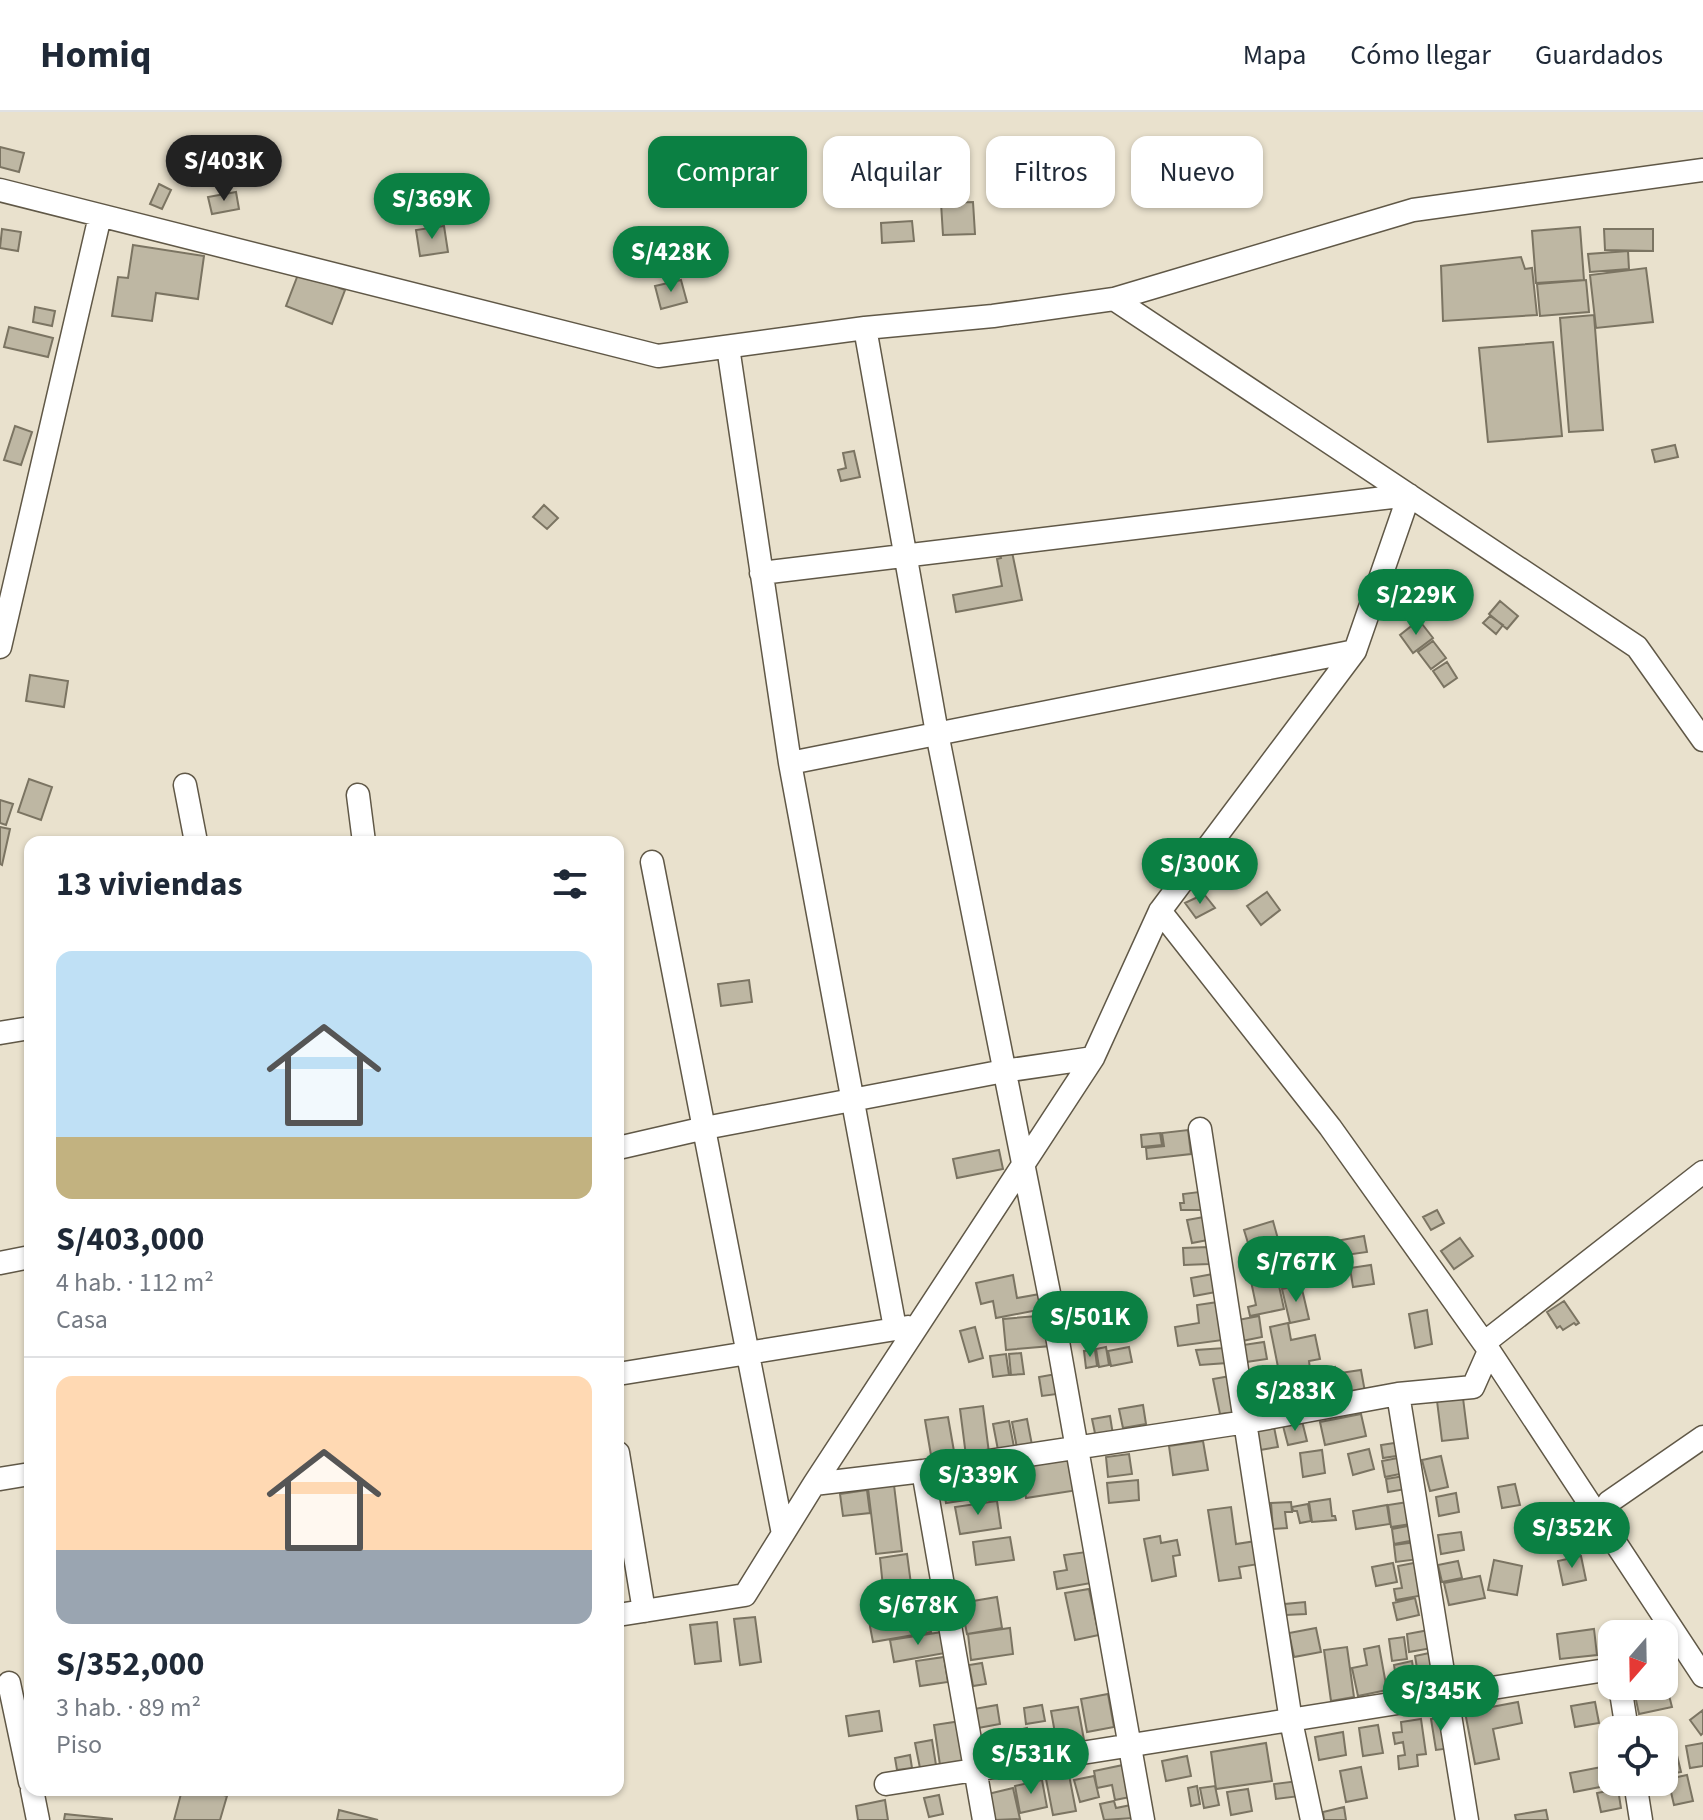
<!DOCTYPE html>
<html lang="es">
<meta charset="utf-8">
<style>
body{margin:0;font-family:"Source Sans 3",sans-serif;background:#f6f6f7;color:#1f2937;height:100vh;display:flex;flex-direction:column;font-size:30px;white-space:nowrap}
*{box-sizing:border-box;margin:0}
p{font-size:26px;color:#747a83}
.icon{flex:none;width:44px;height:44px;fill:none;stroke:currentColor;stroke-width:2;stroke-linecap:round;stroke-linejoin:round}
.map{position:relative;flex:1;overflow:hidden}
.panel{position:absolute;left:24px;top:724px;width:600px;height:960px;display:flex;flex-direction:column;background:#fff;border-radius:16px;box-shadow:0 2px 6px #0004}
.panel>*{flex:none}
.hud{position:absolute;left:648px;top:24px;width:760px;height:72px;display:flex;gap:16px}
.needle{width:52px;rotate:200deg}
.controls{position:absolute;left:1598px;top:1508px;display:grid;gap:16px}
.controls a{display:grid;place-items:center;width:80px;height:80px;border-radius:16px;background:#fff;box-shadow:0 2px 6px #0004;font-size:40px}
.price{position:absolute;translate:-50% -68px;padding:0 18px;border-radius:28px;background:#0b8043;color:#fff;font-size:26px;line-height:52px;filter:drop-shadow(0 2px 4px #0008)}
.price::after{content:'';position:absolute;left:50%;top:48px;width:24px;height:18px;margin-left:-12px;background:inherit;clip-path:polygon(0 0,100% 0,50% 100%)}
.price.active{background:#222;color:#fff}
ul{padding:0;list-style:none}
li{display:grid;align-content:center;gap:16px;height:424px;padding:0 32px}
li+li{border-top:2px solid #e0e1e3}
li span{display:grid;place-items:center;height:248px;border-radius:16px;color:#555}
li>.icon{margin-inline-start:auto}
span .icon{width:144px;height:144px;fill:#fffc;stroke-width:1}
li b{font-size:34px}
h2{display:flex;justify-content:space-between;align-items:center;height:96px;padding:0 32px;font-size:34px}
.tag{padding:0 28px;border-radius:16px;background:#fff;box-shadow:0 2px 6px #0004;font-size:28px;line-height:72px}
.tag.active{background:#0b8043;color:#fff}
header{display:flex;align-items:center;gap:48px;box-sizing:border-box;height:112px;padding:0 40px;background:#fff;border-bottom:2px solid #e0e1e3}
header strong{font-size:38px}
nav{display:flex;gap:44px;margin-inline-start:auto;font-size:28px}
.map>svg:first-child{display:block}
.building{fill:#beb7a3;stroke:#7b7462;stroke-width:2}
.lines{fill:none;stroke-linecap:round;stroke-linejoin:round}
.street-casing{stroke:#605847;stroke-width:25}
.street{stroke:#fff;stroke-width:22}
</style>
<header>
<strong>Homiq</strong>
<nav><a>Mapa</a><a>Cómo llegar</a><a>Guardados</a></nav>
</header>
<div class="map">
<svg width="1703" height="1708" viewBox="0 0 1703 1708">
<rect width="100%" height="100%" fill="#e9e1cd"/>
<path class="building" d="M0,35l24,6 -5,19 -19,-5z
M880,49h23v30l-24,-1z
M159,72l12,6 -9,19 -12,-5z
M236,80l3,17 -27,5 -4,-17z
M973,90l2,32 -32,1 -2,-32z
M912,109l2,20 -32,2 -1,-20z
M444,114l4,26 -28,4 -4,-26z
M1580,115l4,53 -48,3 -4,-52z
M2,117l19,3 -3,19 -18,-3z
M1604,117h49v22l-48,-1z
M133,133l71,11 -6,43 -42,-6 -4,28 -40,-5 6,-39 10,1z
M1628,139l1,18 -39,3 -2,-18z
M1521,145l4,12 7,-1 5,47 -94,6 -2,-55z
M1646,156l7,54 -57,6 -6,-53z
M299,160l46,18 -13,34 -46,-18z
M681,168l6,22 -26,7 -6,-23z
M1586,168l3,32 -49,4 -3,-32z
M35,195l20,4 -3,15 -19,-4z
M1594,203l9,115 -34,2 -9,-114z
M9,215l44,11 -5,19 -44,-10z
M1553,230l9,94 -74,6 -9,-94z
M15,314l17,6 -11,33 -17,-5z
M1675,333l3,12 -23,5 -3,-12z
M854,339l6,26 -19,4 -3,-11 8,-2 -3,-15z
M544,393l14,13 -11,11 -14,-12z
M1011,435l11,53 -66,12 -3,-17 49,-9 -5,-27 4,-1 -2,-9z
M1452,472l14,15 -17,15 -13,-15z
M1500,489l18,15 -11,13 -18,-15z
M1490,504l13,9 -7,9 -13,-11z
M1419,508l14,18 -20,15 -13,-18z
M1433,529l13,17 -15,11 -13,-17z
M1447,550l10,16 -13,9 -11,-16z
M30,563l38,6 -4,26 -38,-6z
M29,667l23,8 -11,33 -23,-8z
M0,688l13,4 -7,21 -6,-2z
M0,715l10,2 -8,36 -2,-1z
M1267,780l13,18 -19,15 -14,-19z
M1204,782l11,14 -19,10 -11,-15z
M749,868l3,22 -31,4 -3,-22z
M1188,1018l3,24 -44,5 -1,-11 18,-2 -2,-13z
M1160,1021l2,12 -20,2 -1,-12z
M999,1038l4,19 -46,9 -4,-19z
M1199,1080l3,18h-21l-1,-7h4l-1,-9z
M1437,1098l7,13 -13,7 -8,-13z
M1204,1105l4,23 -16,3 -5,-23z
M1273,1109l5,18 -20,6 -1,-4 -9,2 -4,-13z
M1364,1124l3,16 -28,4 -3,-15z
M1460,1126l13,18 -19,13 -13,-18z
M1208,1135l1,17 -25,1 -1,-17z
M1270,1151l2,10 4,-1 8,37 -34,7 -2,-9 8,-2 -8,-38z
M1371,1153l3,19 -21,3 -3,-19z
M1213,1162l3,18 -22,4 -3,-18z
M1013,1163l4,23 23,-4 3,15 -47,9 -3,-17 -12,3 -5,-21z
M1301,1173l8,34 -19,4 -8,-34z
M1564,1189l15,22 -3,2 -2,-2 -11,7 -3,-4 -3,2 -10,-16z
M1218,1190l5,38 -45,6 -3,-19 24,-4 -2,-18z
M1427,1198l5,34 -17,4 -6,-34z
M1049,1203l2,31 -45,4 -3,-31z
M1259,1204l3,21 -20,4 -4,-21z
M1102,1206l4,17 -24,5 -4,-17z
M1288,1211l3,17 24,-5 5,24 -11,2 2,16 -30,5 -11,-55z
M975,1215l8,31 -14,4 -9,-31z
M1264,1230l3,17 -21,3 -3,-17z
M1106,1235l3,18 -10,2 -3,-18z
M1129,1235l3,15 -21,4 -3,-15z
M1225,1236l2,15 -27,2 -4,-15z
M1095,1238l2,16 -11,2 -2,-17z
M1021,1241l3,21 -13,1 -2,-21z
M1006,1242l3,21 -16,2 -3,-21z
M1335,1255l5,26 -21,4 -6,-26z
M1361,1258l4,22 -21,4 -4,-23z
M1062,1261l3,20 -23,3 -3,-19z
M1236,1263l6,36 -22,3 -7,-35z
M1271,1271l2,22 -22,2 -3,-23z
M1463,1286l5,40 -26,3 -5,-40z
M1143,1293l3,19 -23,4 -4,-19z
M983,1294l6,47 -23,3 -6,-47z
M1361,1302l5,22 -41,9 -5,-23z
M1110,1304l3,19 -17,3 -4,-19z
M948,1305l7,40 -23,4 -7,-41z
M1027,1307l5,26 -15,3 -5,-26z
M1009,1309l5,26 -16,3 -5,-26z
M1302,1309l5,20 -19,4 -5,-19z
M1274,1315l4,20 -18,3 -4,-20z
M1203,1329l5,29 -35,5 -4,-29z
M1401,1330l2,13 -20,3 -2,-13z
M1369,1337l5,20 -21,6 -5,-21z
M1322,1338l3,23 -22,4 -3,-24z
M1129,1342l3,20 -24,3 -2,-20z
M1441,1344l7,31 -18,4 -8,-31z
M1403,1345l2,16 -20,4 -3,-16z
M1073,1347l5,31 -52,8 -5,-31z
M1021,1354l5,27 -26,5 -5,-27z
M988,1359l4,25 -46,7 -4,-24z
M1404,1364l2,13 -18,3 -2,-13z
M1138,1368l1,20 -30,3 -2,-20z
M1515,1372l5,21 -18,3 -4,-21z
M894,1373l8,66 -26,3 -8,-66z
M867,1378l3,23 -27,3 -3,-22z
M1456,1381l3,19 -20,4 -3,-19z
M1330,1387l2,17h3l1,4 -24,2 -3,-20z
M997,1389l4,27 -41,6 -5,-27z
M1291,1390l1,10h-7l2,16 -14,1 -2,-26z
M1408,1390l3,22 -20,3 -3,-22z
M1308,1392l3,17 -11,2 -3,-12h-4l-1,-4z
M1387,1393l3,19 -34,5 -3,-18z
M1231,1395l5,37 20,-3 3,23 -20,3 2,11 -22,3 -11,-71z
M1568,1395l3,26 -17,2 -7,-27z
M1545,1400l4,26 -22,-1 -3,-21z
M1413,1413l2,15 -21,4 -2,-15z
M1461,1420l3,18 -23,4 -3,-19z
M1160,1424l1,7 16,-3 3,15 -7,1 3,20 -24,5 -8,-42z
M1010,1425l4,23 -38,5 -3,-23z
M1416,1430l3,17 -23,3 -2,-17z
M1086,1440l5,31 -34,6 -3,-17 13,-2 -3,-15z
M907,1442l4,30 -28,3 -3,-29z
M1581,1444l5,24 -23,5 -5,-24z
M1494,1448l28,6 -5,29 -29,-5z
M1458,1449l4,17 -20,4 -4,-17z
M1419,1450l5,33 -28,5 -2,-11 8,-1 -4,-22z
M1393,1451l4,19 -21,4 -4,-19z
M1480,1464l5,22 -36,7 -5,-22z
M1089,1477l10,46 -24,5 -10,-47z
M997,1485l5,31 -35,6 -6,-31z
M1415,1486l4,17 -22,5 -4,-17z
M1305,1490l1,12 -20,1 -1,-11z
M926,1494l5,26 -58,10 -5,-26z
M755,1505l6,45 -21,3 -6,-46z
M717,1510l4,39 -26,3 -5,-39z
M1010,1516l3,26 -42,6 -3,-26z
M1316,1516l5,24 -27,5 -5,-24z
M1594,1517l3,26 -37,4 -3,-25z
M1429,1518l3,18 -23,4 -2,-18z
M942,1520l3,21 -51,9 -4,-22z
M1404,1525l3,22 -15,2 -3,-22z
M1379,1534l8,44 -29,6 -6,-28 15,-3 -3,-16z
M1347,1535l7,50 -23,4 -7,-51z
M1434,1540l5,31 -19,3 -5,-30z
M944,1545l4,25 -28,4 -4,-25z
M1412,1549l4,26 -18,3 -4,-25z
M982,1551l4,21 -13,2 -4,-21z
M1664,1564l8,31 -33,7 -6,-28h31z
M1108,1582l6,33 -27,5 -6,-33z
M1518,1590l4,21 -29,6 6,30 -24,5 -10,-52z
M1595,1590l4,21 -24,4 -4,-21z
M997,1593l3,19 -22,4 -4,-19z
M1042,1593l3,16 -19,3 -2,-16z
M1078,1595l6,33 -27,4 -6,-33z
M1703,1598v23l-2,2 -11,-15z
M879,1599l3,20 -33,5 -3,-20z
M1446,1604l6,32 -16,2 -5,-31z
M1421,1607l5,35 -9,1 1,11 -19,3 -1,-13 7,-1 -2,-13 -8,2 -2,-11 9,-1 -1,-10z
M961,1609l7,40 -28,4 -6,-40z
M1378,1613l5,28 -20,3 -4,-28z
M1027,1616l5,22 -24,6 -6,-22z
M1343,1620l3,23 -27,5 -4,-23z
M932,1628l4,25 -16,3 -5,-25z
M1266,1631l6,38 -56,8 -5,-37z
M1703,1631v23l-13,2 -4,-22z
M1675,1635l6,25 -17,3v-26z
M910,1643l2,13 -15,2 -2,-12z
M1187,1644l4,20 -25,5 -4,-20z
M1123,1653l7,32 -15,3 -3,-15 -15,3 -3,-17z
M1612,1653v17l9,1 -47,9 -4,-19z
M1361,1655l6,31 -21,4 -6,-31z
M1069,1663l7,36 -23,4 -7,-36z
M1687,1663l6,26 -19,4 -6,-26z
M1094,1664l5,21 -19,5 -6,-22z
M1042,1668l5,27 -27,6 -5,-27z
M1298,1669l2,15 -24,3 -2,-15z
M1197,1674l3,18 -9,2 -3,-18z
M1215,1674l4,19 -15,3 -4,-20z
M1013,1676l7,31 -26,1 -6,-26z
M1248,1677l4,22 -21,4 -4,-23z
M1618,1677l3,19 -20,4 -4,-19z
M182,1678h24l21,6 -7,24h-46z
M939,1683l4,19 -14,3 -5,-19z
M939,1683l4,19 -14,3 -5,-19z
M885,1688l3,20h-30l-2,-14z
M885,1688l3,20h-30l-2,-14z
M1114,1689l2,7 15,-3 2,13 -29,2 -4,-16z
M1344,1695l2,13h-22l-1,-8z
M339,1698l39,10h-41z
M1546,1698l2,10h-32l-1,-5z
M65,1702l47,5v1h-48z"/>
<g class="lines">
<g class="street-casing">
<path id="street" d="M0,78l658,166 207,-28 128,-12 121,-17 299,-89 290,-40
M1114,187l523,348 66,93
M865,216l72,405 115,575 91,512
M728,235l62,416 105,565
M0,535l100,-431
M790,651l565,-112
M185,673l11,57
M358,683l6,47
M652,750l131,672
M1160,799l170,216 154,216 219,333
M0,921l30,-5
M1200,1017l91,592 21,99
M618,1036l87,-20 299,-57 89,-13
M0,1151l30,-6
M1484,1231l219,-171
M618,1262l290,-47
M1398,1282l69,426
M618,1341l26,158
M923,1359l61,349
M0,1367l30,-5
M814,1372l109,-13 323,-49 152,-28 75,-7 16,-36
M1599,1405l10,-15 94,-65
M618,1503l127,-20 69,-111 279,-426 67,-147 195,-260 54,-156 -648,78
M9,1571l21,99
M1620,1574l7,44
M1635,1670l6,38
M886,1672l726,-115
M32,1678l6,30"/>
</g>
<use href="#street" class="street"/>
</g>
</svg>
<div class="controls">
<a><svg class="needle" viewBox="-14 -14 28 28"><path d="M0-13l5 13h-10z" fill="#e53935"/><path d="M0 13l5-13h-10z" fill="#747a83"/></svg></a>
<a><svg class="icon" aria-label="locate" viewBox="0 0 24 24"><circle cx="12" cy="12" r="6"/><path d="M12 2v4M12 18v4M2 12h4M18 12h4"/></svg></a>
</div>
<b class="price active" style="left:224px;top:91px">S/403K</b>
<b class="price" style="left:432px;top:129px">S/369K</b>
<b class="price" style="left:671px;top:182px">S/428K</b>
<b class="price" style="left:1416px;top:525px">S/229K</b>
<b class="price" style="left:1200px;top:794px">S/300K</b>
<b class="price" style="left:1296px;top:1192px">S/767K</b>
<b class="price" style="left:1090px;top:1247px">S/501K</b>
<b class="price" style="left:1295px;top:1321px">S/283K</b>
<b class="price" style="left:978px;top:1405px">S/339K</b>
<b class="price" style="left:1572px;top:1458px">S/352K</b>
<b class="price" style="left:918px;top:1535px">S/678K</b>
<b class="price" style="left:1441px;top:1621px">S/345K</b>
<b class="price" style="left:1031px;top:1684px">S/531K</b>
<div class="hud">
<a class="tag active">Comprar</a>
<a class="tag">Alquilar</a>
<a class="tag">Filtros</a>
<a class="tag">Nuevo</a>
</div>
<section class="panel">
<h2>13 viviendas<svg class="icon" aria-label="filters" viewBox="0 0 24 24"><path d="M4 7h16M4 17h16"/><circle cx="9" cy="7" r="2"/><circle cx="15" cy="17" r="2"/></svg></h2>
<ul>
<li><span style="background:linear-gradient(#bfe0f5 75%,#c2b280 0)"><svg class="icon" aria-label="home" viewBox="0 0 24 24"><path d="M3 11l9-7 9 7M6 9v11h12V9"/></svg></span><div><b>S/403,000</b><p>4 hab. · 112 m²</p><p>Casa</p></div></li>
<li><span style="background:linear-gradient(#ffd9b3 70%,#9aa5b1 0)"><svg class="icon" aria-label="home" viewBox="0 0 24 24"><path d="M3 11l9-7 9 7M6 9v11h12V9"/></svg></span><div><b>S/352,000</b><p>3 hab. · 89 m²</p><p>Piso</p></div></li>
</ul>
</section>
</div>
